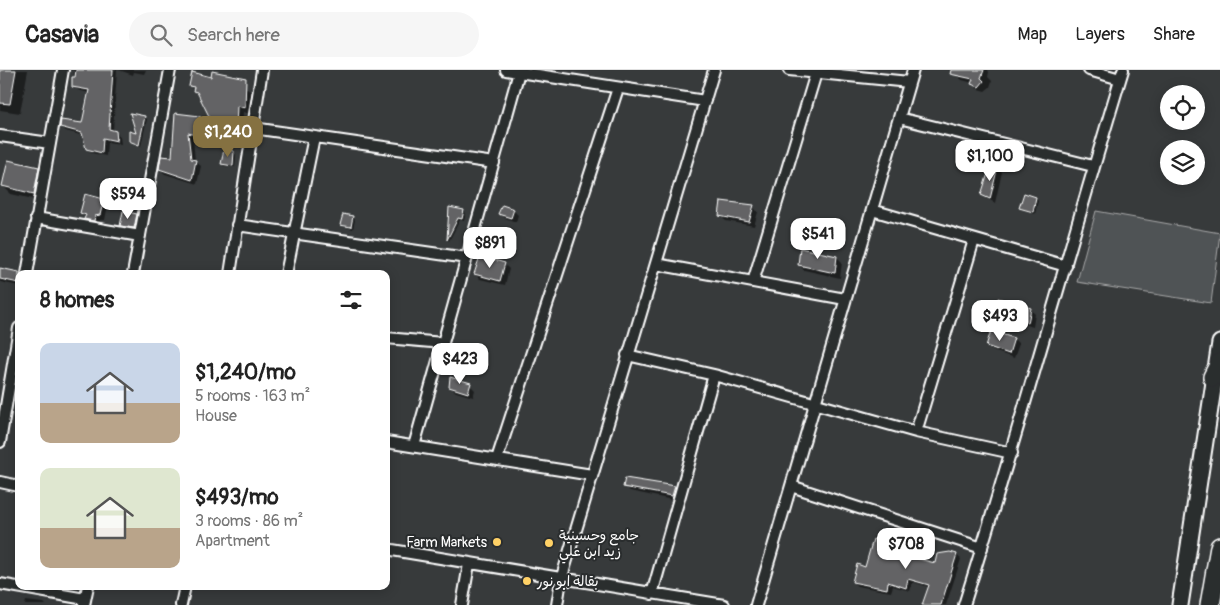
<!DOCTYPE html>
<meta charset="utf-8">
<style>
body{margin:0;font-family:Pangolin,"Playpen Sans Arabic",sans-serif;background:#f6f6f6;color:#222;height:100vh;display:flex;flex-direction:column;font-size:19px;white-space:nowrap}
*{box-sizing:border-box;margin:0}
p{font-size:16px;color:#767676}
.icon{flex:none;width:28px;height:28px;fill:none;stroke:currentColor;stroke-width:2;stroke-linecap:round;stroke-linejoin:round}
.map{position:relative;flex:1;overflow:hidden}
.panel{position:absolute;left:15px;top:200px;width:375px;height:320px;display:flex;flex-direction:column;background:#fff;border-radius:10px;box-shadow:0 2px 12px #0003}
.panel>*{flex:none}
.fabs{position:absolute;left:1160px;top:15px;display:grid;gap:10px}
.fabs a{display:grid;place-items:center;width:45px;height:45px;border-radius:50%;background:#fff;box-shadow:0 2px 12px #0003;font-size:25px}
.price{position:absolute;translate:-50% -42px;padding:0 11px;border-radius:10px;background:#fff;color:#222;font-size:16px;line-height:32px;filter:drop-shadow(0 1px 2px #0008)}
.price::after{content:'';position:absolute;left:50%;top:30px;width:15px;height:11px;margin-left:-8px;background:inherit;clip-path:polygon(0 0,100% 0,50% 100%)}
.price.selected{background:#857141;color:#fff}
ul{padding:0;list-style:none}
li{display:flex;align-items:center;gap:15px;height:125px;padding:0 25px}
li span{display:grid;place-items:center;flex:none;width:140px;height:100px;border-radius:10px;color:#555}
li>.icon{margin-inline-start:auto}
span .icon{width:60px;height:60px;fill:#fffc;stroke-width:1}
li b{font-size:21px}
h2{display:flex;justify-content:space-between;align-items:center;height:60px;padding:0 25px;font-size:21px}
header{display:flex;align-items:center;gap:30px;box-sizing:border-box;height:70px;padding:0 25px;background:#fff;border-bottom:1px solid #e0e0e0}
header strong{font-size:24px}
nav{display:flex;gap:28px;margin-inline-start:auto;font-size:18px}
.search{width:350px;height:45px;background:#f6f6f6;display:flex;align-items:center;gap:12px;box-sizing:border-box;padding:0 18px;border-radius:28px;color:#767676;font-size:19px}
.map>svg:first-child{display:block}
.green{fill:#505354;stroke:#a8a9aa}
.shadow{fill:#0007}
.building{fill:#636465;stroke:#fff}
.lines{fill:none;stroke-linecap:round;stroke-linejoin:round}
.street-casing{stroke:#fff;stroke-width:14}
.secondary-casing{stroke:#fff;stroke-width:19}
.highway-casing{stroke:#fff;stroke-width:22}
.street{stroke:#2a2d2e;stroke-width:10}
.secondary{stroke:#2a2d2e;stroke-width:15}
.highway{stroke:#2a2d2e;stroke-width:19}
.poi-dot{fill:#ffd166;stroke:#2a2d2e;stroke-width:2}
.labels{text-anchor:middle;stroke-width:4;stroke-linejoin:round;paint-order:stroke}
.poi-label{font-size:14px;fill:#fff;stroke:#2a2d2e;text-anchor:start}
</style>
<header>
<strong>Casavia</strong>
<div class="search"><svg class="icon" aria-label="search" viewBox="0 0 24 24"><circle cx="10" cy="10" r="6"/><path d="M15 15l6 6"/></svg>Search here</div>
<nav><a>Map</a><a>Layers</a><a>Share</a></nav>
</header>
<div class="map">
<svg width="1220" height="535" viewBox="0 0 1220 535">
<rect width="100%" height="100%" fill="#373a3b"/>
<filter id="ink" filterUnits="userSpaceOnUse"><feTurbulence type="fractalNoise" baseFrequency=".02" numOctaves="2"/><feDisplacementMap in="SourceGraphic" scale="10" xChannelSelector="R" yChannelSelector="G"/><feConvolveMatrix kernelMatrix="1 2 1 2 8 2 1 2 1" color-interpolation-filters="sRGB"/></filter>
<g filter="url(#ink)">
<path class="green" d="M1096,141l124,22 -9,70 -134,-21z"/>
<path class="shadow" d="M0,0h28l-8,43 -20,-3z
M74,0h43l-4,61 7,5 1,8 -14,-2 -1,14 -14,-3 -5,-4 -3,-13 -18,-5 -5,-4 22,-2 6,-32 -11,-3 -4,-4z
M119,0h27l-2,4 -10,-2 -1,3z
M958,0h30l1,2 -1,5 4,4 -2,6 -5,4 -7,-2 -5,-6 -11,-3 -5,-5z
M190,15l55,2 7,6 -1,21 -8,-2 -1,24 -20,-4 -7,-7 -14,-28z
M176,45l23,2 5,5v18l-11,-3 2,24 6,5 -4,18 -32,-10 -5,-5 13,-10z
M144,47l3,2 -6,27 -11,-5 8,-6z
M234,82l2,3 -1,12 -11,-1 -2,-2z
M997,97l5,5 -7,31 -13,-8z
M38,98l8,8 -4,25 -31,-7 -8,-8z
M1036,128l2,3 -3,13 -15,-6z
M103,130l5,5 -3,15h-5l-1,6 -8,-2 -9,-11z
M753,137l5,5 -4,14 -28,-5 -6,-5z
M450,139l16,4 -2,8 -4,-1 -11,21 -1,-1z
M513,140l5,5 -2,7 -11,-4 -5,-5z
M136,145l6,5 -3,13 -13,-3 -5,-5z
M352,147l3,3 -2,9 -12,-4z
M837,187l5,5 -2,16 -36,-8 -5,-5z
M504,194l5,5 -4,16 -25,-6 -5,-5z
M0,199l20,5 -1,12 -19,-4z
M1030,239l5,5 -2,13 -34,-10 -5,-5z
M992,262l22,7 5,5 -5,14 -21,-7 -5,-5z
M470,315l5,5 -2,7 -17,-5 -6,-5z
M625,416l49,1 5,6 -2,8 -47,-10z
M899,479l18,2 4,4 -1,5 16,5 20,-10 5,4 -15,46h-23l6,-18 -16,-5 -3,9 -17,-5 -2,6 -34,-6 -4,-4 13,-14z
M26,531l18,2 2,2h-21z"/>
<path class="building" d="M0,0h16l-6,34 -10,-1z
M76,0h37l-4,59 7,2 1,10 -14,-3 -1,15 -16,-4 -4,-16 -22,-6 1,-7 21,3 7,-33 -17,-3v-10h3z
M951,0h33l-3,8 3,3 -5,6 -8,-3 2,-5 -23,-5z
M212,1l34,7 -1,30 -8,-2 -1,24 -22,-4 -17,-34 -4,-1 1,-4 -5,-1 3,-14 19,5z
M130,43l15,3 -6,29 -10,-4v-10l7,2z
M175,43l25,3v20l-12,-3 3,26 5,1 -4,20 -33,-11 2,-13 11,1z
M224,79l10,2 -1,15 -12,-2z
M8,90l31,7 -5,27 -32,-8z
M991,94l7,2 -8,33 -9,-4z
M1024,123l12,4 -3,15 -14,-4z
M85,124l19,5 -4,16 -5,1 -1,5 -10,-2 2,-4 -6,-2z
M721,131l33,4 -5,17 -30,-6z
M502,135l12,4 -3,9 -13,-4z
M449,137l15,3 -2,9 -4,-1 -11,22z
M123,141l14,3 -3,14 -14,-2z
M343,144l10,2 -2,11 -11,-2z
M800,178l37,8 -2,17 -37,-8z
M480,186l25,7 -5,18 -26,-7z
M0,198l19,4v11l-19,-4z
M998,228l33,10 -3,15 -36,-11z
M991,261l23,7 -5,16 -23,-8z
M450,307l21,6 -3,10 -19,-6z
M625,408l50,8 -3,10 -49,-9z
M873,469l26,8 1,-3 18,6 -3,8 20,5 2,-9 13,-2 7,2 -16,51h-19l7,-20 -21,-6 -2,9 -18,-6 -1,7 -35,-7 5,-18 8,3z"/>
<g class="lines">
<g class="street-casing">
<path id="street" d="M506,0l199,31
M789,0l120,12
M1089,0l31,9
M899,48l194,48
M253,58l241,35
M0,66l50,7
M872,140l194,56
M36,148l104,18
M237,155l230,33
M656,194l189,35
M27,204l36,-204
M133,204l37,-204
M230,204l32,-204
M286,204l28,-137
M753,212l63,-209
M386,268l57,5
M627,285l87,20 202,57 96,21
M916,362l58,-192
M0,372l19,-114
M386,372l206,33
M414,376l105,-374
M497,389l121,-371
M0,412l19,4
M791,416l191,62
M386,479l338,56
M0,514l85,15
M652,524l62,-219
M84,535l4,-19
M181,535l4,-19
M462,535l7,-41
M557,535l4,-25 153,-510
M756,535l157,-535
M964,535c56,-178 105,-357 159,-535"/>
</g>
<g class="secondary-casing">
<path id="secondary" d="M1180,535l40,-262"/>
</g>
<g class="highway-casing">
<path id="highway" d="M1213,307l7,-14
M1210,535l10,-58"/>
</g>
<use href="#street" class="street"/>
<use href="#secondary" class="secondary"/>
<use href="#highway" class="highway"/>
</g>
</g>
<g class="poi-dot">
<circle cx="497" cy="472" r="5"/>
<circle cx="549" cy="473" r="5"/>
<circle cx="527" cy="511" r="5"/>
</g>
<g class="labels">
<g class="poi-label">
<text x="559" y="470">جامع وحسينية<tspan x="559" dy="16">زيد ابن علي</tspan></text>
<text x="487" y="477" text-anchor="end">Farm Markets</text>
<text x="537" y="516">بقاله ابو نور</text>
</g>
</g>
</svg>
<div class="fabs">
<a><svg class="icon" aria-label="locate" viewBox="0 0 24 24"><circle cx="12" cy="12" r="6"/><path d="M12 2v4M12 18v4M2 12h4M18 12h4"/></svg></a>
<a><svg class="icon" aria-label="layers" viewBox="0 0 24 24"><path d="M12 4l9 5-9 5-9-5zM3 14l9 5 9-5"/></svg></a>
</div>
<b class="price selected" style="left:228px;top:88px">$1,240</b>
<b class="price" style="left:990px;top:112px">$1,100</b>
<b class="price" style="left:128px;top:150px">$594</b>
<b class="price" style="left:818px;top:190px">$541</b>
<b class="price" style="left:490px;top:199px">$891</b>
<b class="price" style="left:1000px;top:272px">$493</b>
<b class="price" style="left:460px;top:315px">$423</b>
<b class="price" style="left:906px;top:500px">$708</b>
<section class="panel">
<h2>8 homes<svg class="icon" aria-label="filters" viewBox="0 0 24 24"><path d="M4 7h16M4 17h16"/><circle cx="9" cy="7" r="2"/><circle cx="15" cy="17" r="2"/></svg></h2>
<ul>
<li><span style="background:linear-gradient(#c9d6e8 60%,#b9a48a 0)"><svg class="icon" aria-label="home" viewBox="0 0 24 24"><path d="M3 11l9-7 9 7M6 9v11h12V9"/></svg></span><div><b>$1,240/mo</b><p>5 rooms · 163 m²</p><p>House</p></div></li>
<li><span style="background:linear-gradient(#dfe7d0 60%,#b9a48a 0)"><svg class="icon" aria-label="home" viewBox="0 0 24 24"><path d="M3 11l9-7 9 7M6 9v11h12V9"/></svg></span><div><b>$493/mo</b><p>3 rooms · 86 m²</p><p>Apartment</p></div></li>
</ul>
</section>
</div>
